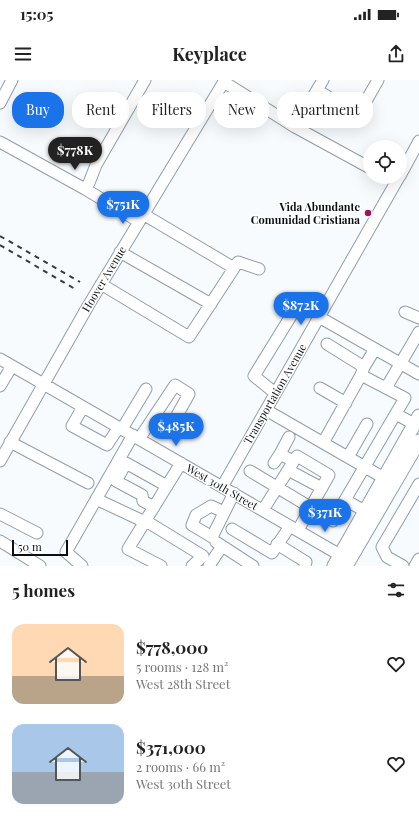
<!DOCTYPE html>
<meta charset="utf-8">
<style>
body{margin:0;font-family:"Playfair Display",serif;background:#f2f2f2;color:#222;height:100vh;display:flex;flex-direction:column;font-size:15px;white-space:nowrap}
*{box-sizing:border-box;margin:0}
p{font-size:13px;color:#767676}
.icon{flex:none;width:22px;height:22px;fill:none;stroke:currentColor;stroke-width:2;stroke-linecap:round;stroke-linejoin:round}
.map{position:relative;height:486px;overflow:hidden}
.drawer{display:flex;flex-direction:column;background:#fff;flex:1}
.drawer>*{flex:none}
.banner{position:absolute;left:12px;top:12px;width:395px;height:36px;display:flex;gap:8px}
.fabs{position:absolute;left:363px;top:60px;display:grid;gap:8px}
.fabs a{display:grid;place-items:center;width:44px;height:44px;border-radius:50%;background:#fff;box-shadow:0 4px 16px #0002;font-size:20px}
.scale{position:absolute;left:12px;bottom:10px;width:56px;box-sizing:border-box;padding-left:4px;border:2px solid #0a0f14;border-top:0;font-size:11px;line-height:14px;white-space:nowrap;color:#0a0f14;-webkit-text-stroke:3px #fff;paint-order:stroke}
.price{position:absolute;translate:-50% -34px;padding:0 9px;border-radius:14px;background:#1a73e8;color:#fff;font-size:13px;line-height:26px;filter:drop-shadow(0 1px 2px #0008)}
.price::after{content:'';position:absolute;left:50%;top:24px;width:12px;height:9px;margin-left:-6px;background:inherit;clip-path:polygon(0 0,100% 0,50% 100%)}
.price.on{background:#222;color:#fff}
ul{padding:0;list-style:none}
li{display:flex;align-items:center;gap:12px;height:100px;padding:0 12px}
li span{display:grid;place-items:center;flex:none;width:112px;height:80px;border-radius:12px;color:#555}
li>.icon{margin-inline-start:auto}
span .icon{width:48px;height:48px;fill:#fffc;stroke-width:1}
li b{font-size:17px}
h2{display:flex;justify-content:space-between;align-items:center;height:48px;padding:0 12px;font-size:17px}
.chip{padding:0 14px;border-radius:16px;background:#fff;box-shadow:0 4px 16px #0002;font-size:14px;line-height:36px}
.chip.on{background:#1a73e8;color:#fff}
.status{display:flex;justify-content:space-between;align-items:center;height:28px;padding:0 20px;background:#fff;direction:ltr}
.status svg{height:11px;fill:currentColor}
header{display:flex;justify-content:space-between;align-items:center;height:52px;padding:0 12px;background:#fff;font-size:18px;font-weight:700}
.map>svg:first-child{display:block}
.lines{fill:none;stroke-linecap:round;stroke-linejoin:round}
.minor-casing{stroke:#909eab;stroke-width:13}
.major-casing{stroke:#909eab;stroke-width:15}
.minor{stroke:#fff;stroke-width:11}
.major{stroke:#fff;stroke-width:13}
.rail{stroke:#363b40;stroke-width:2;stroke-dasharray:5 5;stroke-linecap:butt}
.poi-dot{fill:#9e135f;stroke:#fff;stroke-width:1.5}
.labels{text-anchor:middle;stroke-width:3;stroke-linejoin:round;paint-order:stroke}
.poi-label{font-size:11px;font-weight:bold;fill:#0a0f14;stroke:#fff;text-anchor:end}
.street-label{font-size:11px;fill:#0a0f14;stroke:#fff}
</style>
<div class="status"><b>15:05</b><svg viewBox="0 0 49 12"><path d="M0 12V9h3v3zM5 12V6h3v6zM10 12V3h3v9zM15 12V0h3v12zM26 1h20v11H26zM47 4h2v5h-2z"/></svg></div>
<header><svg class="icon" aria-label="menu" viewBox="0 0 24 24"><path d="M4 6h16M4 12h16M4 18h16"/></svg>Keyplace<svg class="icon" aria-label="share" viewBox="0 0 24 24"><path d="M12 15V3M7 8l5-5 5 5M5 13v7h14v-7"/></svg></header>
<div class="map">
<svg width="419" height="486" viewBox="0 0 419 486">
<rect width="100%" height="100%" fill="#f8fbfe"/>
<g class="lines">
<g class="minor-casing">
<path id="minor" d="M224,2l71,45 75,41
M317,10l41,25 20,-35
M0,23l12,-23
M295,47l28,-47
M0,62l85,47 53,32
M400,96l19,-35
M85,109l4,-6 7,-18 49,-85
M143,134l91,54
M120,172l91,52
M101,204l88,53 49,-75 21,7
M405,232l14,6
M319,237l100,57
M327,264l37,23 11,-18
M0,279l340,196
M364,287l-3,8 44,23 -60,102 20,11
M0,306l12,-20
M320,308l26,15
M386,308l33,-56
M275,313l-21,-17 40,-65
M83,327l-11,19 35,19 12,-18
M266,330l118,68
M396,334l18,10
M122,349l24,-40
M289,357l-9,17 13,7
M139,359l36,-54 14,9 -19,34 -17,-10
M10,362l78,41
M323,363l38,-68
M348,377l19,-33
M0,381l88,-155 137,-226
M274,383l6,-9
M288,390l34,18
M250,391l83,50 12,-21
M222,407l177,-310
M96,419l49,23
M154,427l-11,-6 -1,-6 -26,-14 10,-18 41,23
M263,430l34,-54 32,19 -31,55
M224,432l-13,-6 -15,9 -4,10 20,12 22,-44
M0,434l37,19
M146,441l57,35 -11,10
M232,449l40,24 18,-27
M0,461l40,25
M216,462l37,24
M277,464l29,18 -1,4
M82,486l-16,-14 67,-117
M161,486l-33,-17 53,-86
M209,486l13,-20
M403,486l-16,-9 -5,-10 37,-63
M415,486l4,-7"/>
</g>
<g class="major-casing">
<path id="major" d="M334,486l85,-150
M346,486l73,-125"/>
</g>
<use href="#minor" class="minor"/>
<use href="#major" class="major"/>
<path class="rail" d="M0,156l80,46
M0,165l75,44"/>
</g>
<circle class="poi-dot" cx="368" cy="133" r="4"/>
<g class="labels">
<g class="poi-label">
<text x="360" y="131">Vida Abundante<tspan x="360" dy="13">Comunidad Cristiana</tspan></text>
</g>
<g class="street-label">
<text transform="translate(104 199) rotate(-59)" y="4">Hoover Avenue</text>
<text transform="translate(275 314) rotate(-60)" y="4">Transportation Avenue</text>
<text transform="translate(222 407) rotate(30)" y="4">West 30th Street</text>
</g>
</g>
</svg>
<div class="fabs">
<a><svg class="icon" aria-label="locate" viewBox="0 0 24 24"><circle cx="12" cy="12" r="6"/><path d="M12 2v4M12 18v4M2 12h4M18 12h4"/></svg></a>
</div>
<div class="scale">50 m</div>
<b class="price on" style="left:75px;top:91px">$778K</b>
<b class="price" style="left:123px;top:145px">$751K</b>
<b class="price" style="left:301px;top:246px">$872K</b>
<b class="price" style="left:176px;top:367px">$485K</b>
<b class="price" style="left:325px;top:453px">$371K</b>
<div class="banner">
<a class="chip on">Buy</a>
<a class="chip">Rent</a>
<a class="chip">Filters</a>
<a class="chip">New</a>
<a class="chip">Apartment</a>
</div>
</div>
<section class="drawer">
<h2>5 homes<svg class="icon" aria-label="filters" viewBox="0 0 24 24"><path d="M4 7h16M4 17h16"/><circle cx="9" cy="7" r="2"/><circle cx="15" cy="17" r="2"/></svg></h2>
<ul>
<li><span style="background:linear-gradient(#ffd9b3 65%,#b9a48a 0)"><svg class="icon" aria-label="home" viewBox="0 0 24 24"><path d="M3 11l9-7 9 7M6 9v11h12V9"/></svg></span><div><b>$778,000</b><p>5 rooms · 128 m²</p><p>West 28th Street</p></div><svg class="icon" aria-label="heart" viewBox="0 0 24 24"><path d="M12 20l-8-8c-3-5 5-10 8-4 3-6 11-1 8 4z"/></svg></li>
<li><span style="background:linear-gradient(#a9c7e8 60%,#9aa5b1 0)"><svg class="icon" aria-label="home" viewBox="0 0 24 24"><path d="M3 11l9-7 9 7M6 9v11h12V9"/></svg></span><div><b>$371,000</b><p>2 rooms · 66 m²</p><p>West 30th Street</p></div><svg class="icon" aria-label="heart" viewBox="0 0 24 24"><path d="M12 20l-8-8c-3-5 5-10 8-4 3-6 11-1 8 4z"/></svg></li>
</ul>
</section>
